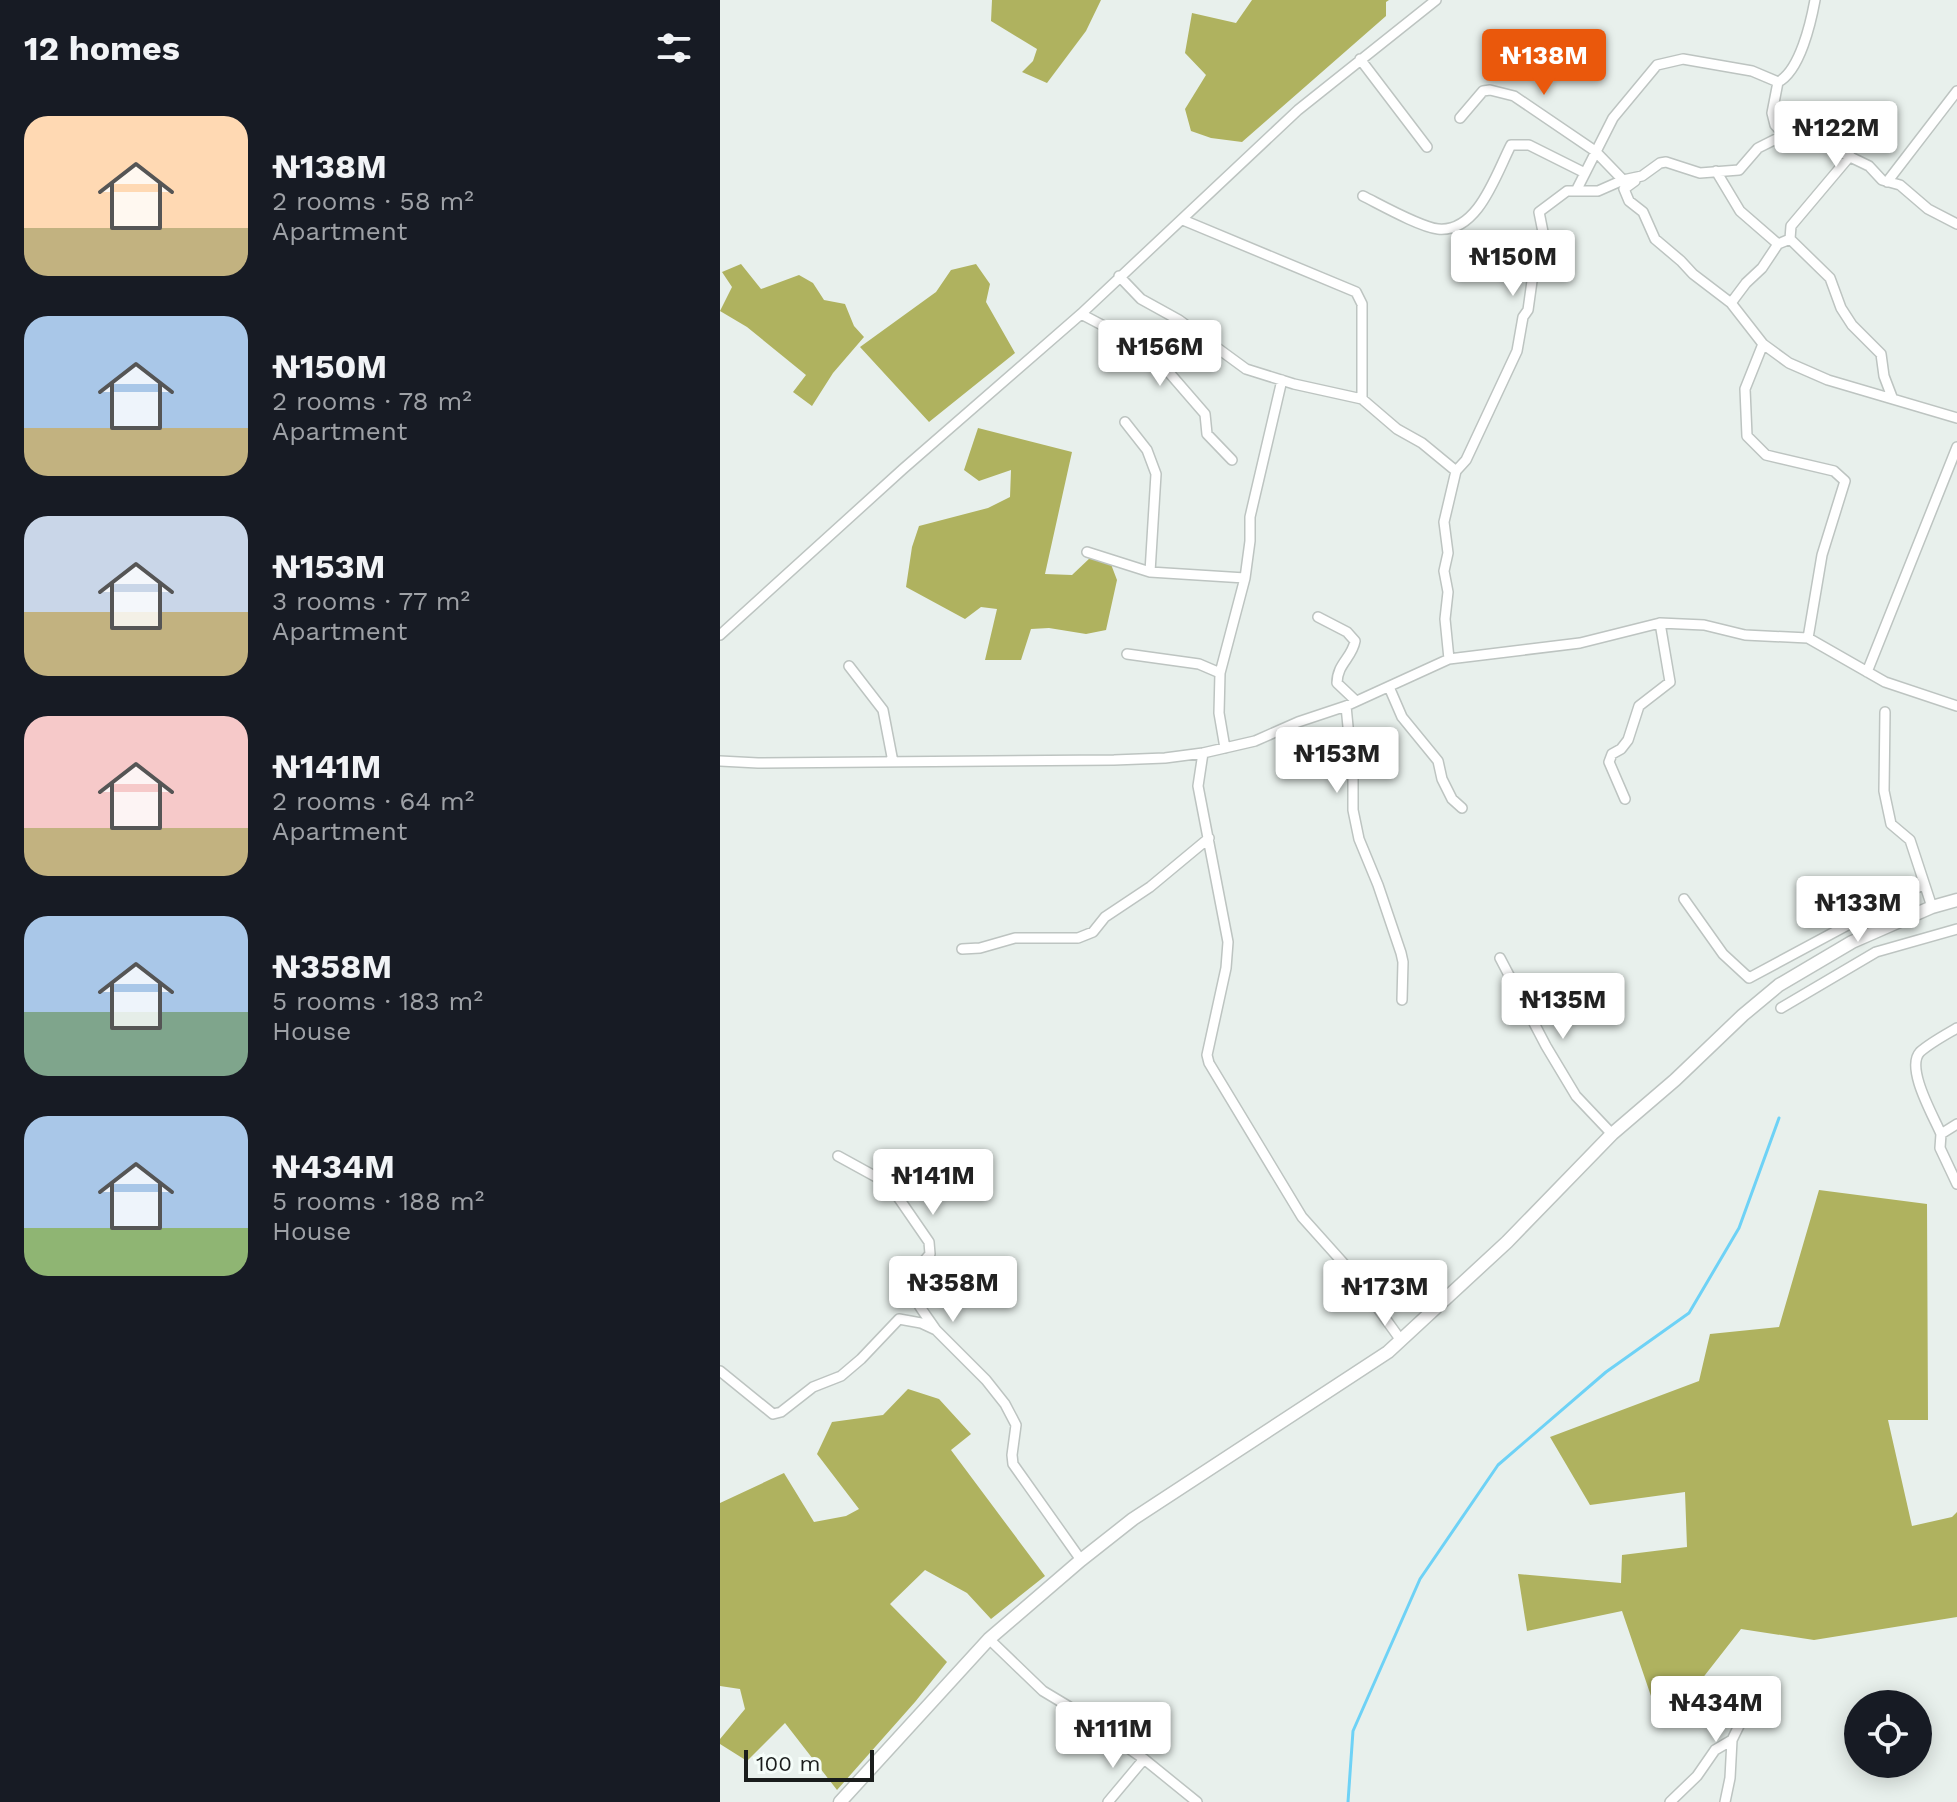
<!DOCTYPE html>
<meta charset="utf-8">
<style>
body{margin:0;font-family:"Work Sans",sans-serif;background:#20242c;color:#f1f3f6;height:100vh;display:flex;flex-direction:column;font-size:30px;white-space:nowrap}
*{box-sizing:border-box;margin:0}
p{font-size:26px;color:#9ea1a6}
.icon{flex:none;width:44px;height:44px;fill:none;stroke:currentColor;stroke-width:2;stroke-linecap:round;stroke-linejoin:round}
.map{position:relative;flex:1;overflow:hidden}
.side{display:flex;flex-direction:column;background:#171b24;width:720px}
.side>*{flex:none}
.buttons{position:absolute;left:1124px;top:1690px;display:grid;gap:16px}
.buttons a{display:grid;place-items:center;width:88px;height:88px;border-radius:50%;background:#171b24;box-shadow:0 4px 20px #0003;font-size:40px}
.scale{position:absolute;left:24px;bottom:20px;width:130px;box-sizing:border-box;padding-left:8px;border:4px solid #1a1d1c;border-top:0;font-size:22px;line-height:28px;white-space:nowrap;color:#1a1d1c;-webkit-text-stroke:6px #f5fdf9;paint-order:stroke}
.price{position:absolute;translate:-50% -68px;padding:0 18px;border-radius:8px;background:#fff;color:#222;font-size:26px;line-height:52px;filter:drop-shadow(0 2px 4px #0008)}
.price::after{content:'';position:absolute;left:50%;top:48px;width:24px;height:18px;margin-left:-12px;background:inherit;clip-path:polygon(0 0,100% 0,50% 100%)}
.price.on{background:#ea580c;color:#fff}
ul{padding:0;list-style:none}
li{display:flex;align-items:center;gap:24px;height:200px;padding:0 24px}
li span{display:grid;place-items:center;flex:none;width:224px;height:160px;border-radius:24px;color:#555}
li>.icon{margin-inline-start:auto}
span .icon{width:96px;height:96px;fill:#fffc;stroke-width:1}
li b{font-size:34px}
h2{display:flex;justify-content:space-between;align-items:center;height:96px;padding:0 24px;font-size:34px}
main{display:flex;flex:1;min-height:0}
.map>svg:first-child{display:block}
.forest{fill:#afb25f}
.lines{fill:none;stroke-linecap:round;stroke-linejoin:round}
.stream{stroke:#6ed2f6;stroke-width:3}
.minor-casing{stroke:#bdc4c1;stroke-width:12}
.secondary-casing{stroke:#bdc4c1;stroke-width:15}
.minor{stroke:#fff;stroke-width:9}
.secondary{stroke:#fff;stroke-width:12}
</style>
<main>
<section class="side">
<h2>12 homes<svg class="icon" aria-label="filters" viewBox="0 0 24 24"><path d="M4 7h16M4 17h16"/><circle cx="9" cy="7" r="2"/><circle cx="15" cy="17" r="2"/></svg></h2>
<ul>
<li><span style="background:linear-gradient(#ffd9b3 70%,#c2b280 0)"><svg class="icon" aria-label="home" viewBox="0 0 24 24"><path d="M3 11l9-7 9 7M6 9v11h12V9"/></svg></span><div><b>₦138M</b><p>2 rooms · 58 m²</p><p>Apartment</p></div></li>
<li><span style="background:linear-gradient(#a9c7e8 70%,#c2b280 0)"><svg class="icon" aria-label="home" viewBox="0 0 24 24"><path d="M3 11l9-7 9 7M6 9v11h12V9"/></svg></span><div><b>₦150M</b><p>2 rooms · 78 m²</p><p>Apartment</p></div></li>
<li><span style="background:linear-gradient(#c9d6e8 60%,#c2b280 0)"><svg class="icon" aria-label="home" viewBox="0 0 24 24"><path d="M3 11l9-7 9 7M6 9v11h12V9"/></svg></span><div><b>₦153M</b><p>3 rooms · 77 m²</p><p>Apartment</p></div></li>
<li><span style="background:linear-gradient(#f6c9c9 70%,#c2b280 0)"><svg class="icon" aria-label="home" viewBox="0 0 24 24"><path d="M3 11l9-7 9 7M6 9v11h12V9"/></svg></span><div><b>₦141M</b><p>2 rooms · 64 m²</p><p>Apartment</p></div></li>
<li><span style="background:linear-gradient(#a9c7e8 60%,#7fa58c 0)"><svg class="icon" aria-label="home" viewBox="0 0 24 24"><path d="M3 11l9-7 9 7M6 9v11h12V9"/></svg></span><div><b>₦358M</b><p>5 rooms · 183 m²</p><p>House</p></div></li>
<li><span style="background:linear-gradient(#a9c7e8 70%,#8fb573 0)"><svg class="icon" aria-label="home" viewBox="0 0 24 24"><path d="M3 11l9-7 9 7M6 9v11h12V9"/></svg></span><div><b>₦434M</b><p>5 rooms · 188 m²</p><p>House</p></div></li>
</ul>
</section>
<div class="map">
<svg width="1237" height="1802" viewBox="0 0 1237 1802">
<rect width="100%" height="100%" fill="#e8f0ec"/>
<path class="forest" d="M272,0h109l-15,31 -39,52 -25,-11 11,-11 4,-12 -46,-28z
M532,0h137l-3,2v14l-144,126 -31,-4 -20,-7 -6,-22 21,-34 -21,-22 7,-40 44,10z
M21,264l20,25 38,-14 14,8 11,17 21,4 9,22 10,11 -31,36 -21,33 -19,-14 13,-17 -59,-48 -27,-16 12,-24 -10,-15z
M256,264l14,20 -4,18 29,51 -86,69 -69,-75 76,-55 15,-22z
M258,428l94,24 -27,122 27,1 19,-18 18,2 8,21 -11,50 -20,4 -37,-6 -18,1 -10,31h-36l12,-51 -16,-2 -16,12 -59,-32 6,-40 7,-21 69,-18 22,-11 1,-27 -32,11 -15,-11z
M1099,1190l108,14 1,216h-40l24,106 40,-9 5,-5v105l-143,23 -73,-11 -61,78 -28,-8 -30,-88 -95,20 -9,-57 103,9 1,-28 65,-8 -2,-55 -95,13 -40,-68 149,-56 11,-47 69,-7z
M188,1389l31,10 32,35 -20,16 94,126 -54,43 -24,-26 -42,-23 -35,34 57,58 -32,40 -78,88 -52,-67 -38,38 -27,-17v-5l25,-30 -5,-20 -20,-3v-183l64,-30 30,49 32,-6 13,-7 -42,-55 15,-32 51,-7z"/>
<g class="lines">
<path class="stream" d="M628,1802l5,-71 67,-152 78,-114 108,-93 83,-59 50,-85 40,-110"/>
<g class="minor-casing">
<path id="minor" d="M1095,0c-4,22 -15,71 -37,82l-6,31 3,12 9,10 31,5 54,26 13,14 18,5 28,24 29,15
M640,59l67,88
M740,118l23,-27 7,-1 24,6 81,55 28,29
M996,171l24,40 38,33
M915,181l-11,8 5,12 14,11 12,27 26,22 12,13 38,29 15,-20 16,-15 16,-24 12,-5 1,-13 59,-70
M1167,182l70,-91
M856,191l37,-73 44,-53 26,-6 69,12 26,11
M643,196c18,9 57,31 75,33 40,4 58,-55 73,-84h18l56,28
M463,220l173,72 6,12v95
M1070,239l40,39 11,30 11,17 29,29 3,22 8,21
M399,276l22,23 38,21 67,49 48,15 68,15 35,30 25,14 34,28
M1011,303l32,41 26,19 39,17 129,38
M361,314l40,21 45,34 39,45 2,20 25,26
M1043,344l-18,45 2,47 19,19 68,16 11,10 -23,74 -14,83
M405,422l22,28 9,24 -6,98
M367,552l63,20 95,6
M598,617l29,15 8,9c-3,17 -18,23 -18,42l19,18
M0,635l183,-166 178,-155 217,-204 138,-110
M407,654l72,10 21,9
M729,659l-4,-40 3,-27 -4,-21 4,-18 -4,-31 12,-51 10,-11 51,-109 6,-34 5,-7 5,-36 13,-27 -7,-35 28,-21h31l25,-11 19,-4 18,-13 6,-1 34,11 39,-3 19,-22 26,-13
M129,666l34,44 10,52
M1147,672l90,-225
M669,687l13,30 36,44 4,18 10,20 10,9
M626,706l7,72v32l6,29 19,46 23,68 2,9 -1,38
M1165,712l-1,79 7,33 19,16 22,67
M505,748l-6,-35 1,-40 25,-95 5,-37v-24l32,-137
M483,753l-5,33 30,156 -2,26 -19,87 2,8 93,154 52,58 46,64
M0,761l38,2 356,-3 51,-2 38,-5 52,-12 43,-19 48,-16 103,-47 131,-16 80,-20 44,2 41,10 63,3 77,44 72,24
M905,799l-16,-37 3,-8 9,-5 7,-9 11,-34 31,-24 -10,-59
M964,899l39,55 26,24 175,-94
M242,949l18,-1 35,-10h63l15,-6 12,-15 45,-30 59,-49
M780,958l46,88 30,50 36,38
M1061,1008l95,-56 81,-23
M1237,1124l-16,10 -1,14 17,36
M1221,1134c-7,-17 -36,-66 -21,-82 10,-9 25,-17 37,-24
M118,1156l51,28 40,58 1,12c-30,34 -17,42 6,76
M0,1371l53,43 8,-2 32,-25 28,-11 20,-17 38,-40 22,4 15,7 50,50 19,24 11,21 -4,30 1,9 68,96
M269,1639l54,52 25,15 76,53 53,43
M388,1802l36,-43
M950,1802l27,-26 18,-26 17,-10
M1005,1802l5,-24 2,-38 19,-39"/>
</g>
<g class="secondary-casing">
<path id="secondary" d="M120,1802l149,-163 92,-79 52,-41 255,-167 119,-110 105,-108 63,-54 68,-65 36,-30 73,-43 80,-35 25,-7"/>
</g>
<use href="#minor" class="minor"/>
<use href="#secondary" class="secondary"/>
</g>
</svg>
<div class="buttons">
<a><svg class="icon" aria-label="locate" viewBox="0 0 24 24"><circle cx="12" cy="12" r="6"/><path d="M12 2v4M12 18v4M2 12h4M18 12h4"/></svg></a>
</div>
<div class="scale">100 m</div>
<b class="price on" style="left:824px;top:97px">₦138M</b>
<b class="price" style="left:1116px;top:169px">₦122M</b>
<b class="price" style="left:793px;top:298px">₦150M</b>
<b class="price" style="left:440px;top:388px">₦156M</b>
<b class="price" style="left:617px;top:795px">₦153M</b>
<b class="price" style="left:1138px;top:944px">₦133M</b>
<b class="price" style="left:843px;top:1041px">₦135M</b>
<b class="price" style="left:213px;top:1217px">₦141M</b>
<b class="price" style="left:233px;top:1324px">₦358M</b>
<b class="price" style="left:665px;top:1328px">₦173M</b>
<b class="price" style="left:996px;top:1744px">₦434M</b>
<b class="price" style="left:393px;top:1770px">₦111M</b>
</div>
</main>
